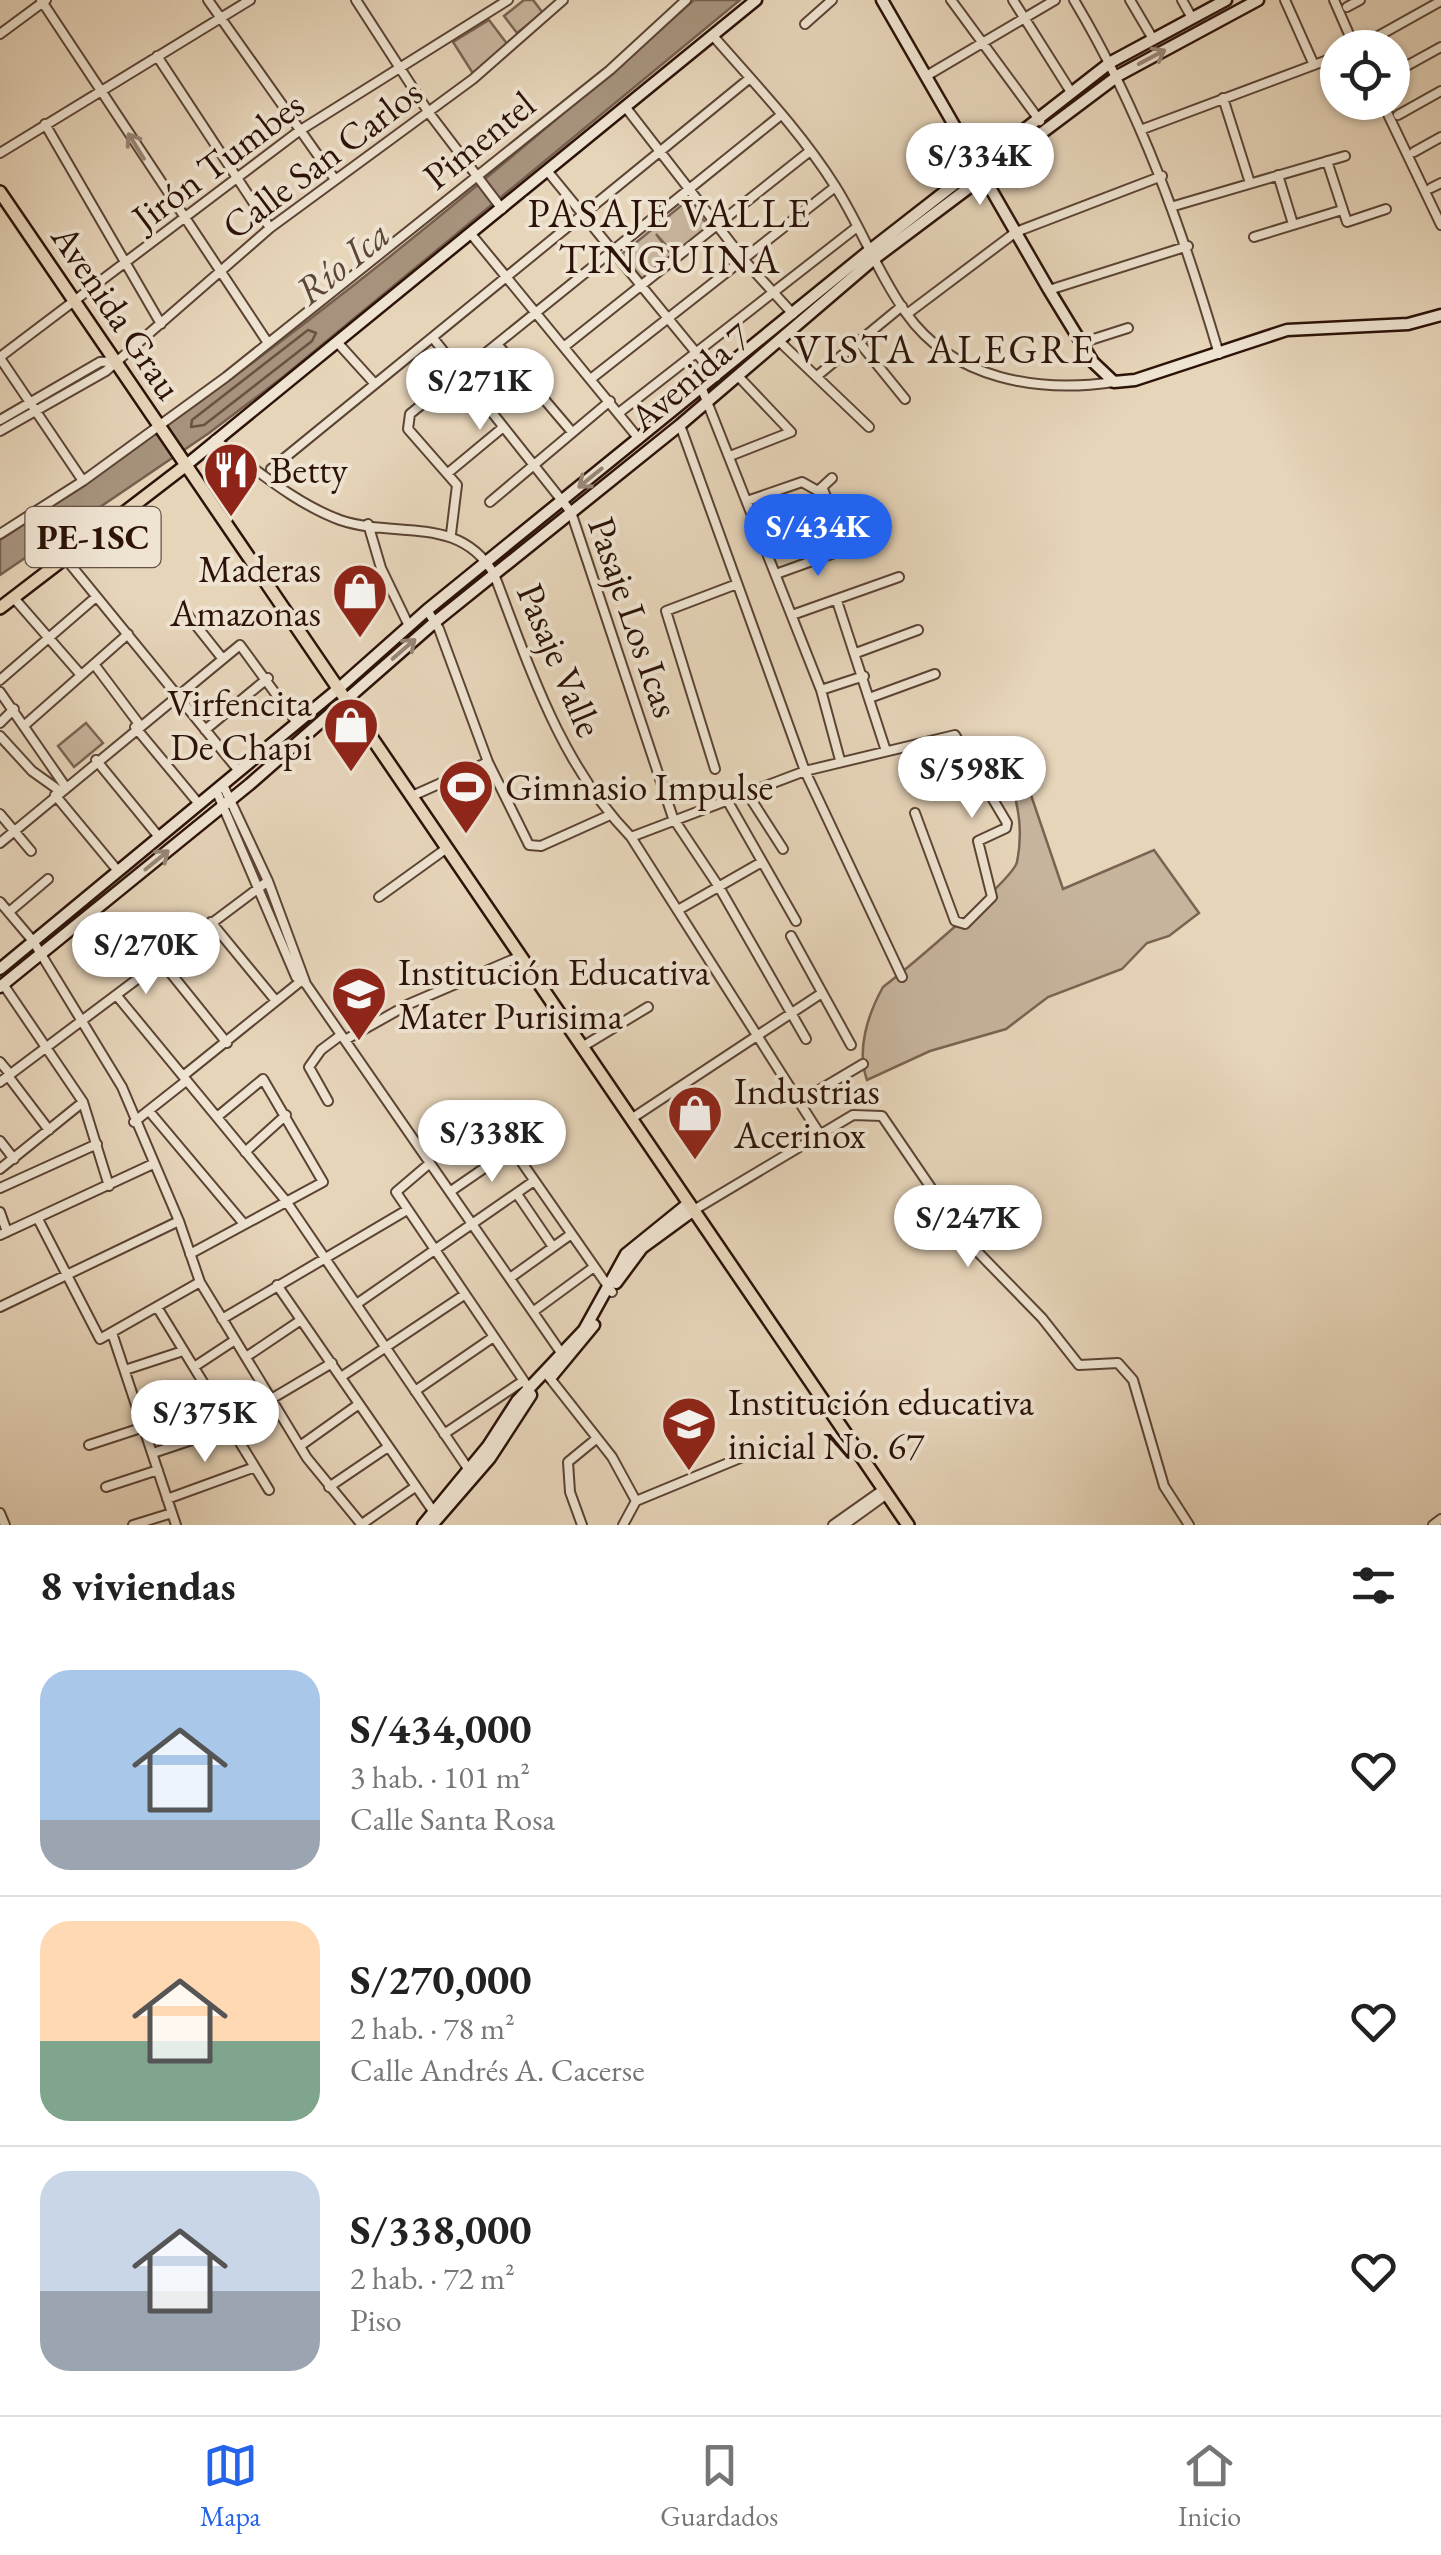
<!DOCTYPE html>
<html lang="es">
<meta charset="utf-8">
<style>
body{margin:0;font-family:"EB Garamond",serif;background:#f2f2f2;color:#222;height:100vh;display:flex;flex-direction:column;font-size:38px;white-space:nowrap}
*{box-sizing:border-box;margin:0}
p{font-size:32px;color:#767676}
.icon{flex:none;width:55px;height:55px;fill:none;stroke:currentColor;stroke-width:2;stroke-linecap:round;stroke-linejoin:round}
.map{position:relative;height:1525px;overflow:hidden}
.side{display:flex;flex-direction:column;background:#fff;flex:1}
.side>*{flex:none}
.tools{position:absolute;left:1320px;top:30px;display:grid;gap:20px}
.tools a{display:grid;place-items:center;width:90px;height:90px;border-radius:50%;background:#fff;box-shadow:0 2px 8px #0004;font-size:50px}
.price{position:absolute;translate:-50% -85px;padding:0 22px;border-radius:35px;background:#fff;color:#222;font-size:32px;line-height:65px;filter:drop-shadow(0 2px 5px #0008)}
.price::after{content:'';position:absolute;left:50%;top:60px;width:30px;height:22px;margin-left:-15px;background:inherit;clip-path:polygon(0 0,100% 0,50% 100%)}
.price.active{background:#2563eb;color:#fff}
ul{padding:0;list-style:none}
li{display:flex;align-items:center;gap:30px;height:250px;padding:0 40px}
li+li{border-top:2px solid #e0e0e0}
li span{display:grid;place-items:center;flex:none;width:280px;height:200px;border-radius:30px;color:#555}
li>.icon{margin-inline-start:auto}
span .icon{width:120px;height:120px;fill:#fffc;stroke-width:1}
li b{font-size:42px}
h2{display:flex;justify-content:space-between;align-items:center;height:120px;padding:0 40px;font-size:42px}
.tabs{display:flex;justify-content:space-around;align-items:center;height:140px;border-top:2px solid #e0e0e0;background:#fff;font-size:28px;color:#767676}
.tabs a{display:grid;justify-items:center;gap:5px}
.tabs .active{color:#2563eb}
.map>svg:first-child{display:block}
.green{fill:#c7b49c;stroke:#7a6352;stroke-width:2.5}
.water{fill:#a7937d;stroke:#765f4e;stroke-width:2.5}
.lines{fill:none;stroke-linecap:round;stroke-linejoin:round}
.shore{stroke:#6a5242;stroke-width:2.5}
.street-casing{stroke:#5b4334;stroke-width:12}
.secondary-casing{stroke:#2c1208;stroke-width:15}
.primary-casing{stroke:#2c1208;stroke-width:16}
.street{stroke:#efe4d2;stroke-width:8}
.secondary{stroke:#efe4d2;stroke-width:10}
.primary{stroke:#e7d5ba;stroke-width:11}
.oneway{stroke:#978677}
.labels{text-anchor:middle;stroke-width:8;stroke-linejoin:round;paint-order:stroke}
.shield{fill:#efe4d2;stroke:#665145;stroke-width:2.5}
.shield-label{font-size:35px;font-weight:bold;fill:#2c1208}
.street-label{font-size:38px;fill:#2c1208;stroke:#efe4d2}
.poi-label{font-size:38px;fill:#2c1208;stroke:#efe4d2;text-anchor:start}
.neighbourhood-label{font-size:40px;letter-spacing:2.5px;fill:#2c1208;stroke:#efe4d2}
.water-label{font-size:40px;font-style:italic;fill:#5d4637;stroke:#efe4d2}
</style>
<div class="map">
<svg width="1441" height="1525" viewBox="0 0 1441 1525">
<rect width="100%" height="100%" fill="#e7d5ba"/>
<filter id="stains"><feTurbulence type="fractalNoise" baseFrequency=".002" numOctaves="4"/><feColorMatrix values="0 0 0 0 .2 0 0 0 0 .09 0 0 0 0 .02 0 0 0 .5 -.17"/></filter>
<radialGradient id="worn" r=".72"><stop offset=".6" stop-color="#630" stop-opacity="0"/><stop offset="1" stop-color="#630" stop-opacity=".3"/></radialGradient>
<path class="green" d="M524,0h9l10,13 -26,20 -13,-17z
M489,20l19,25 -34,30 -21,-33z
M688,200l21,27 -35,27 -18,-20 16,21 -30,24 -20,-25z
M86,723l17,20 -29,24 -16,-21z
M988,756l30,1 45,132 91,-39 45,63 -30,23 -22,7 -25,26 -74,28 -42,32 -76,22 -63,29c-11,-30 1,-66 16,-93 21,-16 130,-107 134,-125 6,-29 2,-55 -7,-83l-13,-3z"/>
<path class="water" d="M694,0h46l-457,377 -74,56 -209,142v-35c246,-160 474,-346 694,-540z"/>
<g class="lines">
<path class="shore" d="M308,330l8,3 -4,8 -108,84 -13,2 1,-7z"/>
<g class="street-casing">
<path id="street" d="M41,0l227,343
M208,0l126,178
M356,0l73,113 73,96
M951,0l89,121
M1013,0l58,92
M1074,0c67,112 108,229 145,354
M1130,0l23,39
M1182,0l10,18
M1285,0l29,65
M1334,0l21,48
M1347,7l13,-7
M805,24l27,-24
M0,34l46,-34
M714,37c42,48 87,95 121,149 26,41 43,88 71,127 47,67 133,80 208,69
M1364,44l77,-43
M157,56l113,172
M1392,74l49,-27
M928,75l127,-75
M1223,98l27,85
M1382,102l59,123
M627,109l117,151 49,54
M1398,115l43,-24
M45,124l116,200
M1143,129l195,-73
M1414,152l27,-15
M0,153l250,-153
M1327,161l20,61 39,-13
M549,173l167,204
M1278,175l15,49
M1431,188l10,-5
M1174,206l171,-50
M471,234l168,205
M1254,237l88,-27
M1049,290l139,-44
M907,314l109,-82 146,-56
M433,338l138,174 102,306 46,69 87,152
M779,341l90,86
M858,341l47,58
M337,342l38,42
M1081,343l47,-15
M498,345l74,87
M565,346l245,-195
M0,357l299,-226 209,-131
M0,358l83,123
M817,376l85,-70
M592,378l243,-191
M702,389l119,301 19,70
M620,412l237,-185
M0,420l100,-58 14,-1
M680,425l125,346 97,206
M0,431l106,-60 164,-143 203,-149 90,-79
M215,440c40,28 79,63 125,80 56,19 119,-6 154,54 36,94 66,190 137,263l188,296
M730,456l61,-24 -53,-56
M271,469l479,-391
M448,473l53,-44
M823,489l21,53
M747,501l55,-19 16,9 14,-13
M490,502l120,-101
M368,524l13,44 28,58
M0,534l83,-53 143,-104 384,-307 76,-70
M451,534l6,-49 -49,-56 2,-15 371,-299
M762,539l71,-26
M65,558l174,213
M776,574l72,-26
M13,597l68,78
M837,601l49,150
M427,610l12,19 49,133 41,83 12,1 69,-31
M187,614l35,44
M792,615l107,-38
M856,653l62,-23
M94,664l45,60
M0,680l96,-83
M821,690l43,-14
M0,692l65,94
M872,697l63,-23
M0,723l14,-14
M26,724l102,-90
M135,727l64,77
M205,730l63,-52
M0,736l32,35 28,20
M96,760l63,77
M715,769l-49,-158 71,-27
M223,785l45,96 38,103
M216,790l80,187 10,7 256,370
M747,793l36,56
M55,795l63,76
M412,796l76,-34
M727,800l69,121
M0,814l31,37
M631,837l174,-66 150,-36 52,88 -1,5 -28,13 14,56 -27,27 -10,-3 -40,-108
M0,843l240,-198 57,78
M379,897l68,-49
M0,902l33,39 89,146 57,134 21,61 107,176 55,67
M678,910l82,-47
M9,912l39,-33
M211,922l65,79
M791,936l60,109
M161,961l66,82
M3,984l80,118 26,84
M117,996l169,205 183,269
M345,1040l64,-36 112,-48
M582,1047l66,-40
M0,1062l10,12
M8,1076l41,54
M183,1076l118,-95
M0,1082l268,-201
M328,1101l-19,-34 12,-17 20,-15
M799,1102l64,-38
M149,1111l95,113
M631,1119l191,-126
M134,1122l52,-41
M0,1141l14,18
M507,1141l105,151
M245,1152l41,-37
M430,1163l-34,29 134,198
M0,1169l83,-67
M0,1188l97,-44
M451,1191l61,-42
M517,1194l36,53
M694,1210l159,-95 29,1 86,126 74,76 37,47 39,-2 15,17 31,106 25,39
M0,1212l7,20
M38,1219l62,120 100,-57
M0,1235l153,-71
M190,1254l133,-72 -60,-103 -46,38
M510,1278l60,-43
M277,1285l156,226
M358,1303l176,-122
M0,1307l179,-86
M157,1307l112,183
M534,1311l60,-44
M222,1319l185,-109
M112,1333l64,192
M246,1357l55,-37
M194,1367l41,-27
M125,1370l58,-19
M341,1377l123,-82
M549,1377l63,80 24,44
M415,1391l77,-53
M142,1420l69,-24
M229,1424l103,-61
M444,1434l79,-53
M89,1445l55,-18
M300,1446l59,-42
M153,1453l78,-26
M106,1487l52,-17
M329,1487l59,-40
M167,1499l88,-32
M0,1513l5,12
M362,1524l53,-37
M133,1525l39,-12
M582,1525l-12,-33 -2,-30 28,-23
M623,1525l13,-24 109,-45
M833,1525l51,-36
M844,1525l43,-31
M1433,1525l8,-6"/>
</g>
<g class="secondary-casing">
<path id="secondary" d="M882,0l167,290 44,72 21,20 21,-2 152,-50 121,-6 33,-9
M185,466l571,-466
M0,969l338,-280 89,-79 443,-360 241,-188 115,-62
M0,987l250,-203 185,-162 245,-197 194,-166 245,-184 139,-75
M616,1283l26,-35 52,-38
M551,1377l43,-52
M423,1525l65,-79 29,-45 67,-71 42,-76 63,-51
M432,1525l58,-67 41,-63"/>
</g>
<g class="primary-casing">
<path id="primary" d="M0,192l908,1333
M0,608l185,-142"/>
</g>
<use href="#street" class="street"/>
<use href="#secondary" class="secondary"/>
<use href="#primary" class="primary"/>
</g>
<defs><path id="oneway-shaft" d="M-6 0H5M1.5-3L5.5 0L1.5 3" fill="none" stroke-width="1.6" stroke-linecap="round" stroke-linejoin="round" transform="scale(2.5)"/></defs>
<g class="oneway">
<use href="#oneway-shaft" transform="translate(1152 57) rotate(-28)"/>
<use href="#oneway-shaft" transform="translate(136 146) rotate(-122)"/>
<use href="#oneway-shaft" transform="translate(590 478) rotate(141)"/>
<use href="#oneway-shaft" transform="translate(404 649) rotate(-41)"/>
<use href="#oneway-shaft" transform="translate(157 860) rotate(-39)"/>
</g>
<defs>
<g id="restaurant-pin" transform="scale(2.875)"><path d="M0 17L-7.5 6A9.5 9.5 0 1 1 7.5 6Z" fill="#8f2418" stroke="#efe4d2"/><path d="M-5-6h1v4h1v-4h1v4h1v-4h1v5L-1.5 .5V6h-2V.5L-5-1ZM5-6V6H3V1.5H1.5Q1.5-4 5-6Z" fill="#fff"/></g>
<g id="shop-pin" transform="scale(2.875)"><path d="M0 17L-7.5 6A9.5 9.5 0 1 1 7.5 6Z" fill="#8f2418" stroke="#efe4d2"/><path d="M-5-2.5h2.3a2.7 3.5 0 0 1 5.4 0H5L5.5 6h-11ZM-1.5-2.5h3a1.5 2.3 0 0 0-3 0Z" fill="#fff"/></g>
<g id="stadium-pin" transform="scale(2.875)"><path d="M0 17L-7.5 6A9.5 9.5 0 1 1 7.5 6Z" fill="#8f2418" stroke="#efe4d2"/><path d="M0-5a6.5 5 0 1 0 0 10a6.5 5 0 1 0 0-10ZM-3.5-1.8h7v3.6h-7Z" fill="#fff"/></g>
<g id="school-pin" transform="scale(2.875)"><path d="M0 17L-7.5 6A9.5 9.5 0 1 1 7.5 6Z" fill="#8f2418" stroke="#efe4d2"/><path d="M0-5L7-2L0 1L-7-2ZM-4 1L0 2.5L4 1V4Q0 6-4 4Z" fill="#fff"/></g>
</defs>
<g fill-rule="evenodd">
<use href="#restaurant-pin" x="231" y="470"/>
<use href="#shop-pin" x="360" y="591"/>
<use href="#shop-pin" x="351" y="725"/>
<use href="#stadium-pin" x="466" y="787"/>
<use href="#school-pin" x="359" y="994"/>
<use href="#shop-pin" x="695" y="1113"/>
<use href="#school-pin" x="689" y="1424"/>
</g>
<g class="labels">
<rect class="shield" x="25.5" y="507" width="135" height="60" rx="8"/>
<g class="shield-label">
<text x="93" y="549">PE-1SC</text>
</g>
<g class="street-label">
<text transform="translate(479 140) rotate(-39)" y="13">Pimentel</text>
<text transform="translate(322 159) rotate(-37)" y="13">Calle San Carlos</text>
<text transform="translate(218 161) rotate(-37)" y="13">Jirón Tumbes</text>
<text transform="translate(117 312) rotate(56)" y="13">Avenida Grau</text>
<text transform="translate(690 377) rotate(-40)" y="13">Avenida 7</text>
<text transform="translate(634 617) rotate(71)" y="13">Pasaje Los Icas</text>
<text transform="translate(560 660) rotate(67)" y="13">Pasaje Valle</text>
</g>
<g class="poi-label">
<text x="270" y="483">Betty</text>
<text x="321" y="582" text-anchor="end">Maderas<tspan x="321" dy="44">Amazonas</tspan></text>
<text x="312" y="716" text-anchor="end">Virfencita<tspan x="312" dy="44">De Chapi</tspan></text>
<text x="505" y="800">Gimnasio Impulse</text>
<text x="398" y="985">Institución Educativa<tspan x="398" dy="44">Mater Purisima</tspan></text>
<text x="734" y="1104">Industrias<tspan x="734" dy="44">Acerinox</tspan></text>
<text x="728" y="1415">Institución educativa<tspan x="728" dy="44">inicial No. 67</tspan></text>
</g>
<g class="neighbourhood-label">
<text x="670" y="227">PASAJE VALLE<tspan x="670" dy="46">TINGUINA</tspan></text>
<text x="945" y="363">VISTA ALEGRE</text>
</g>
<g class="water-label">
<text transform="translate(342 262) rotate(-39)" y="14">Río Ica</text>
</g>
</g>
<rect width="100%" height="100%" filter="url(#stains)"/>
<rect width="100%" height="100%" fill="url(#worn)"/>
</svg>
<div class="tools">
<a><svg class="icon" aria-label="locate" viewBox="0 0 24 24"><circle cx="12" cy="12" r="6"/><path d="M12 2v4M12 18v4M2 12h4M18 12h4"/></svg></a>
</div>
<b class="price" style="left:980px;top:208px">S/334K</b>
<b class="price" style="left:480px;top:433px">S/271K</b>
<b class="price active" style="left:818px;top:579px">S/434K</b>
<b class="price" style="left:972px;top:821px">S/598K</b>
<b class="price" style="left:146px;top:997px">S/270K</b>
<b class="price" style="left:492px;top:1185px">S/338K</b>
<b class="price" style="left:968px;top:1270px">S/247K</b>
<b class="price" style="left:205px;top:1465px">S/375K</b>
</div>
<section class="side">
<h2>8 viviendas<svg class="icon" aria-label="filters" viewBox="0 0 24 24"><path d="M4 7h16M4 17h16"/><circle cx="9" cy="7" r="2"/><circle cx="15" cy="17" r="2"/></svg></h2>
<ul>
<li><span style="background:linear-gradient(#a9c7e8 75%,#9aa5b1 0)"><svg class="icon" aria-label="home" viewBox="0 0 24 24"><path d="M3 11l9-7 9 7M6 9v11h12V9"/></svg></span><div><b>S/434,000</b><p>3 hab. · 101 m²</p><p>Calle Santa Rosa</p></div><svg class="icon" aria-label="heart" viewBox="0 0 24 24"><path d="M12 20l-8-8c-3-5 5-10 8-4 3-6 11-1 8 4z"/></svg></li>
<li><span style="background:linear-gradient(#ffd9b3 60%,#7fa58c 0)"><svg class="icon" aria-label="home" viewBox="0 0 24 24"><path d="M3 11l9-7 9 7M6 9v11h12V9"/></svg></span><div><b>S/270,000</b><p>2 hab. · 78 m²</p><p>Calle Andrés A. Cacerse</p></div><svg class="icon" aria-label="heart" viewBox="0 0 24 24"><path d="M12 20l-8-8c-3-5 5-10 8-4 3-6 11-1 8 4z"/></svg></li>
<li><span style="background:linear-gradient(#c9d6e8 60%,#9aa5b1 0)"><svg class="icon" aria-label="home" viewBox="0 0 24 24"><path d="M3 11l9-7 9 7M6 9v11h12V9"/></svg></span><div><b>S/338,000</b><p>2 hab. · 72 m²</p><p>Piso</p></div><svg class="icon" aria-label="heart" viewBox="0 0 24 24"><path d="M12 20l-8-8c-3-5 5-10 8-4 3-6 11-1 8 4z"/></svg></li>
</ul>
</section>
<nav class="tabs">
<a class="active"><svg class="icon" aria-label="map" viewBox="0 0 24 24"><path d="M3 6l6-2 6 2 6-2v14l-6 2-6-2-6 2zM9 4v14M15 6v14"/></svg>Mapa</a>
<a><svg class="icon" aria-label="saved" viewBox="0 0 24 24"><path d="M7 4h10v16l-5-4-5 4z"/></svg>Guardados</a>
<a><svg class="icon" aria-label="home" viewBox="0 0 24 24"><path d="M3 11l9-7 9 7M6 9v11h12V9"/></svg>Inicio</a>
</nav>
